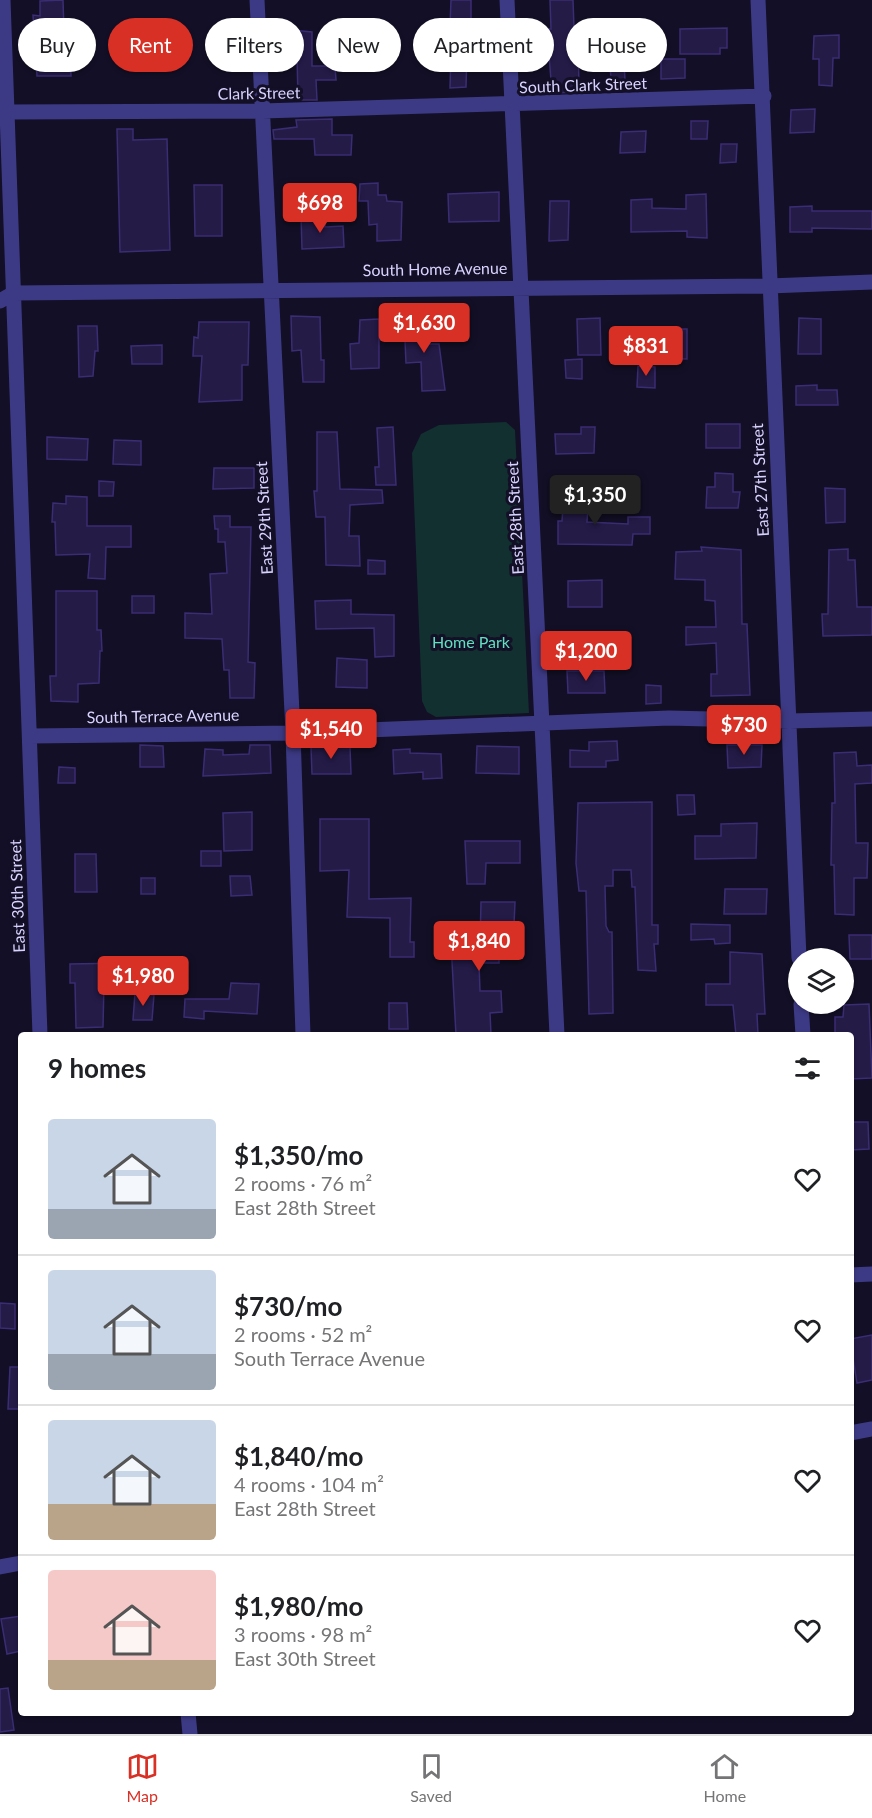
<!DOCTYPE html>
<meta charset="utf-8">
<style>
body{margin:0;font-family:Lato,sans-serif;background:#f2f2f2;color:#202124;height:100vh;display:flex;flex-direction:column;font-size:22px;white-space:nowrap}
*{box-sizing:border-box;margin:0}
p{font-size:20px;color:#757577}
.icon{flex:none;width:33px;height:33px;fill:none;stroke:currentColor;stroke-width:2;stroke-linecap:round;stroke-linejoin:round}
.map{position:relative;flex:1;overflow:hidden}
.drawer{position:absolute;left:18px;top:1032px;width:836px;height:684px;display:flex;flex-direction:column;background:#fff;border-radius:6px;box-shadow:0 2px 4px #0004}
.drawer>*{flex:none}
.top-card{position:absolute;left:18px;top:18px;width:837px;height:54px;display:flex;gap:12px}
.buttons{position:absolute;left:788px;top:948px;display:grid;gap:12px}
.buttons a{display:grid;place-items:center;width:66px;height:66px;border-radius:50%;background:#fff;box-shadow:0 2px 4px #0004;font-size:30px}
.price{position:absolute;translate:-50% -51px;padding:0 14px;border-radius:6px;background:#d93025;color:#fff;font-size:20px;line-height:39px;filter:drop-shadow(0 2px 3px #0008)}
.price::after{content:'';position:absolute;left:50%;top:36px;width:18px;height:14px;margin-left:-9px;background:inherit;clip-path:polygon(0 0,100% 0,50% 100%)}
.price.active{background:#222;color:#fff}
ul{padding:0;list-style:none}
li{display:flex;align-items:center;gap:18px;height:150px;padding:0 30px}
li+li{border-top:2px solid #e0e0e0}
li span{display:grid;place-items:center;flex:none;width:168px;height:120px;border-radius:6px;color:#555}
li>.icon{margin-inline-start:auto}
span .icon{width:72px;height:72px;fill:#fffc;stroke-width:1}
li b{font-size:26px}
h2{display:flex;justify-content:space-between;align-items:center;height:72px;padding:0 30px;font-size:26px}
.pill{padding:0 21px;border-radius:27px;background:#fff;box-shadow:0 2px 4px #0004;font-size:21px;line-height:54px}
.pill.active{background:#d93025;color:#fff}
.tabs{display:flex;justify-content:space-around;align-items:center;height:84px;border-top:2px solid #e0e0e0;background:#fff;font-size:16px;color:#757577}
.tabs a{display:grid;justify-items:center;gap:3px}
.tabs .active{color:#d93025}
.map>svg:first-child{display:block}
.green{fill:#12302f}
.building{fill:#241b47;stroke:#3b2d73;stroke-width:1.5}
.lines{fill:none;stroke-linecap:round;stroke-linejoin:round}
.minor{stroke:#3d3a85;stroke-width:15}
.tertiary{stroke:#3d3a85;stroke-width:15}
.labels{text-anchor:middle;stroke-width:6;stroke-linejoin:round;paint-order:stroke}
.street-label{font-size:16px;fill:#d9d4ff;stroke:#130f26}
.park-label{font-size:16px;fill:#5fe0c0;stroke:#130f26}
</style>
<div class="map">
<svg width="872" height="1734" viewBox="0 0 872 1734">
<rect width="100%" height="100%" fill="#130f26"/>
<path class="green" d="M506,422l9,8 14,283 -93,4 -9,-5 -5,-11 -10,-248 9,-19 18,-9z"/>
<path class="building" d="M63,0l1,31h5l2,45h-34l-4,-61 7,1v-15z
M451,0h20v26h9l-1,25h-12l-1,36 -16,1 1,-37h-9v-25h8z
M550,0h23l1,28h4l1,64 -27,1 -5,-64h4z
M727,28v20h-7v6h-40v-25z
M292,30l20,2v34h23l1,14h-20l1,20h-19l-1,-46 -7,-1z
M839,35v23h-6l-1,28 -13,-1v-26h-6l1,-23z
M661,59h24v19l-24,1z
M610,60h14l1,21 -14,1z
M815,109l-1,23 -24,1 1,-23z
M332,119v16h20l-1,20h-36l-1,-16h-40l-1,-9 24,-3 -1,-7z
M691,121h17l-1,18h-16z
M117,129h16v11l34,-1 3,111 -50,2z
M646,131l-1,21 -25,1 1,-21z
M721,144h16l-1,18 -16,1z
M378,183v12h8l1,6 15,1 -1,38 -24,1v-17l-8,1 -1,-24h-9l1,-17z
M194,185h28v51h-27z
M499,192v29l-50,1 -1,-28z
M706,194l1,44 -20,-1v-6l-56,1v-32l21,-1v9l34,1v-14z
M550,201h19l-1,39 -19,1z
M812,206v5h60v18l-60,-1v4h-22v-25z
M325,215v12l18,-1 1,21 -42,2 -1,-33z
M291,316l29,1 1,43h3v22h-21l-2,-32 -9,1z
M404,318h24l1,26h10l6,46 -23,1 -1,-29 -15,1z
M600,318l1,37h-23l-1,-36z
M799,318l22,1v35h-23z
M379,319v49l-28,1 -1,-25 9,-1 1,-23z
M199,322h50l-1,43h-6v35l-43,2 3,-46h-9l1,-19 4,1z
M78,326h19l1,25h-3l-2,25 -14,1z
M654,329h33v30l-34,-1z
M162,345v19h-30l-1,-18z
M582,359v20l-16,-1 -1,-18z
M638,366l17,1v21l-18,-1z
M817,385v5h20l1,15h-42v-19z
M706,424h34v24h-34z
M393,427l3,58h-20l-1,-18h4l-2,-39z
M581,427h14l-1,26 -38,1 -1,-20h26z
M317,432h20l3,57 42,1 1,13 -33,2 -1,31h10l1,30 -34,-1 -1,-48h-9l-2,-26h3z
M47,437l41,2 -1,21 -40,-1z
M114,440l27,1v24l-28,-1z
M214,468h40v20l-41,1z
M715,473l18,1v18h7l-2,16h-32l1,-21h8z
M99,481l15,1 -1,14h-14z
M825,488l20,1v33l-19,1z
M564,493l25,1 -2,28 41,2v-7h22v17h-17l-1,11 -74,-1v-23h4z
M66,496l21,1v29h44v21h-25l-1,32 -17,-1 2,-24 -34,1 -1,-33h-3l1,-19 13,1z
M214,516h16v11h21l-3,135 7,1 -1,35h-24l-1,-28h-5l-2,-31 -37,-1v-25l27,1 -2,-40 17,-1 -2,-31h-7v-13h-3z
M701,547l40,3 1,74h5l3,71 -39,1v-22h6l-1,-31 -30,2v-18h30l-1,-26 -10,-1v-20l-30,-1 1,-27 26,-1z
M848,549v11h7l2,47h15v28l-49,1 -1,-22h6l1,-64z
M368,560l17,1v13h-17z
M602,580v27h-34v-26z
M56,591h41v39h4l1,21h-2l-1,32 -21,1v18l-27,-1 -1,-25h6z
M132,596h22v17h-22z
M351,600v14l43,1v41l-19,1 -1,-29 -58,1 -1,-28z
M337,658l30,2v28l-31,-1z
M567,671h37l1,22h-37z
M646,685l15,1v17l-15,1z
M617,741l1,19 -12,1v6h-36v-17l19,1v-9z
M140,745l23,1 1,21h-24z
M250,745h20l1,28 -68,3 2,-27 18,1v5l26,-1z
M727,745h35l-1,22 -33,1z
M477,746l42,1v27l-43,-1z
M311,747h39l1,27h-39z
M410,749v4l31,1 1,24 -19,1v-7l-29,2 -1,-24z
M856,752l1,14 15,-1v18l-17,1 1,59h12l-1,35h-13v37l-19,-1 -1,-49h-3l1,-62h3l-1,-50z
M59,767l16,1v15h-17z
M677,795h17l1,19 -17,1z
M652,802v123h6v19h-4l2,27 -18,-1 -3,-83h-3l-1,-17h-18v16h-8l1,40 3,6h3l1,81 -24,1 -3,-123h-7l-3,-28 2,-60z
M252,812v38l-28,1 -1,-38z
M320,819h49v80l42,-1 -1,44h4v15h-24v-39l-43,-1 2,-47 -29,1z
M757,823l-1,35 -61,1v-23h26v-12z
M465,841h55v22h-34l-1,21h-18z
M201,851h20v15h-20z
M75,854h21l1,38h-22z
M230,876h20l2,19 -21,1z
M141,878h14v16h-14z
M725,889h42l-1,25h-42z
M481,902h34l-1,23h-15v38h-20l1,28h21l1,21 -12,1 1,22h-35l-5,-92h29z
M691,924l39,1v18l-15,1 -1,-5 -23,1z
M849,935h23v24h-22z
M730,952l32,2 3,60h-8l1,21h-22l-3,-30h-27v-21h24z
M124,963l-1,20h-19l-1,44 -27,1 -1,-45h-5v-19z
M231,983l28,1 -2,30 -53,-3v8l-20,-2 1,-18h44z
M135,993l19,2 -2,25h-19z
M389,1003h18l1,26h-19z
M869,1004l3,74 -22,1v-44h-15v-18h8l1,-12z
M850,1122h18l1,27 -19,1z
M0,1303l15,1v25l-15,-1z
M872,1335v45l-15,3 -7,-44z
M10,1367h11v42h-13z
M21,1616v35l-14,3 -6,-35z
M8,1688l6,42 -14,2v-43z"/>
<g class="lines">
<path class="minor" d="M3,0l37,1035
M257,0l36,733 10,302
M507,0l50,1035
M758,0l41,958
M7,112l255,-1 502,-15
M0,301l14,-8 755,-7 103,-4
M30,736l263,-3 376,-15 120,3 83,-2
M801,1004l2,31
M850,1275l22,-1
M188,1713l2,21"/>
<path class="tertiary" d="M850,1433l22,-4
M0,1567l21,-4"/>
</g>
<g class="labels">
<g class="street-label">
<text transform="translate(583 85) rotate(-2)" y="6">South Clark Street</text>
<text transform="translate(259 93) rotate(-1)" y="6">Clark Street</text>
<text transform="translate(435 269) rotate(-1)" y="6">South Home Avenue</text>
<text transform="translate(760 480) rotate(-93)" y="6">East 27th Street</text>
<text transform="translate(264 518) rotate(-93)" y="6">East 29th Street</text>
<text transform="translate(515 518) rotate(-93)" y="6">East 28th Street</text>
<text transform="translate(163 716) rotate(-1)" y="6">South Terrace Avenue</text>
<text transform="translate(17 896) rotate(-92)" y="6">East 30th Street</text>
</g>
<g class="park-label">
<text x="471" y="648">Home Park</text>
</g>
</g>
</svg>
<div class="buttons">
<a><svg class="icon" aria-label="layers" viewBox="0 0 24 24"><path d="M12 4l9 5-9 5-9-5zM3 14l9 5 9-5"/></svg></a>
</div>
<b class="price" style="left:320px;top:234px">$698</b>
<b class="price" style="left:424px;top:354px">$1,630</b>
<b class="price" style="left:646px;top:377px">$831</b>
<b class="price active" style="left:595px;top:526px">$1,350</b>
<b class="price" style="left:586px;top:682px">$1,200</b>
<b class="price" style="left:744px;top:756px">$730</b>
<b class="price" style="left:331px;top:760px">$1,540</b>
<b class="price" style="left:479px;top:972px">$1,840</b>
<b class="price" style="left:143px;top:1007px">$1,980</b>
<div class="top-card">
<a class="pill">Buy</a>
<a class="pill active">Rent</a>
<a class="pill">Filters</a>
<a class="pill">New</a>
<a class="pill">Apartment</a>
<a class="pill">House</a>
</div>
<section class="drawer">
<h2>9 homes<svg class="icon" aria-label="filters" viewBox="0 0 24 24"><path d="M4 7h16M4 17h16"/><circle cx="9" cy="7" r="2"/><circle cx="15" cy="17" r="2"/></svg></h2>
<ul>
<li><span style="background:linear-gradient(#c9d6e8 75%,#9aa5b1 0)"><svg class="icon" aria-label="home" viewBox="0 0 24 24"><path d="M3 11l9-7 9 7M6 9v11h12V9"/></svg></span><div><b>$1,350/mo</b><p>2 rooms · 76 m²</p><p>East 28th Street</p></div><svg class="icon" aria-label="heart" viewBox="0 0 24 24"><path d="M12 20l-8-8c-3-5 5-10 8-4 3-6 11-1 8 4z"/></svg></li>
<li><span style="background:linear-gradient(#c9d6e8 70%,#9aa5b1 0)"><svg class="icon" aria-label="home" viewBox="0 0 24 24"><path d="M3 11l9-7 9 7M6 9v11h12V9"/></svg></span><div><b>$730/mo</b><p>2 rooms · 52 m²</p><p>South Terrace Avenue</p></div><svg class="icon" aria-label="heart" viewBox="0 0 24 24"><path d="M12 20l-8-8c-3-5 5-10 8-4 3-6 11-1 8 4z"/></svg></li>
<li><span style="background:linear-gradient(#c9d6e8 70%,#b9a48a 0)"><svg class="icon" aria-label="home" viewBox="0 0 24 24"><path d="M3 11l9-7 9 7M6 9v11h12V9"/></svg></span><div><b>$1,840/mo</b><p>4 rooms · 104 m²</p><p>East 28th Street</p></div><svg class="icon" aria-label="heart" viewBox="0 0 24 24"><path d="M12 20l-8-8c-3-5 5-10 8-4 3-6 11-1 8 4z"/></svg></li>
<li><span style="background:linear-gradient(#f6c9c9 75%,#b9a48a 0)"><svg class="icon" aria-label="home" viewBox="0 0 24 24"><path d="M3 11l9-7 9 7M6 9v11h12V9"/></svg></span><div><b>$1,980/mo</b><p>3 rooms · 98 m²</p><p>East 30th Street</p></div><svg class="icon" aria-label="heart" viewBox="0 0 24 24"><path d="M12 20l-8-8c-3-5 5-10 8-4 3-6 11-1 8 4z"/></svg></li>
</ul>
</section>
</div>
<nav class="tabs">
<a class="active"><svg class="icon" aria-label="map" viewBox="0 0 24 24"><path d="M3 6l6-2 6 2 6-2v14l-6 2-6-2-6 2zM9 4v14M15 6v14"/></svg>Map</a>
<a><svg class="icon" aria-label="saved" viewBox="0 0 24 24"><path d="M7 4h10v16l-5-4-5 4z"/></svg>Saved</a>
<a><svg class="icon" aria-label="home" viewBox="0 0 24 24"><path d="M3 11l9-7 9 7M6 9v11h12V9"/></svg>Home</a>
</nav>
